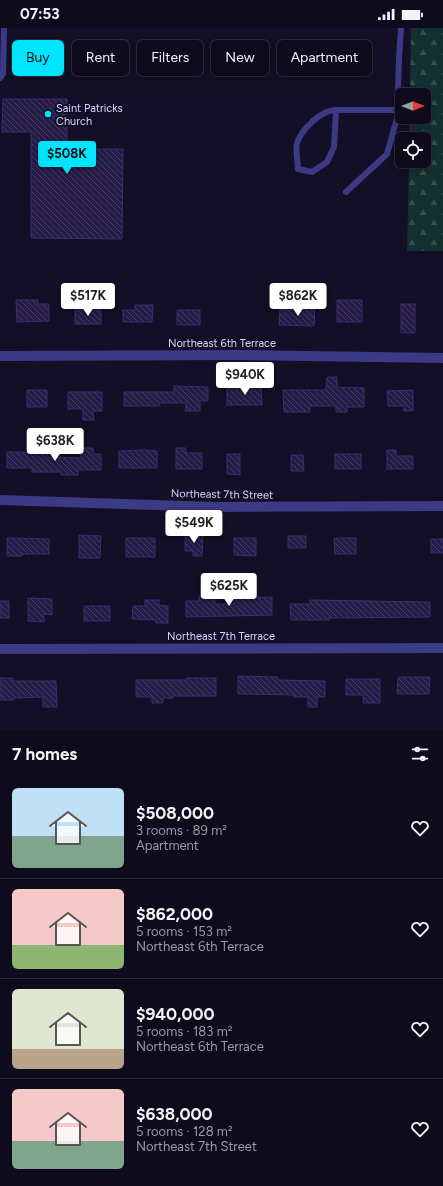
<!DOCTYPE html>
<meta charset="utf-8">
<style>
body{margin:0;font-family:Figtree,sans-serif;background:#1c1929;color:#f1f3f6;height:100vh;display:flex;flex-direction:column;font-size:15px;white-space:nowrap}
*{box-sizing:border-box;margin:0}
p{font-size:13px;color:#9b9ba3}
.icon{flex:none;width:22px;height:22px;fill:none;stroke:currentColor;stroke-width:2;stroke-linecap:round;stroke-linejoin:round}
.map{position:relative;height:702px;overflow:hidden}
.details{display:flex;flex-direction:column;background:#0e0b1c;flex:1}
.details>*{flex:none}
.guide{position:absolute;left:12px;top:12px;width:419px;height:36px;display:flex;gap:8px}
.needle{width:26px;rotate:90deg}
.controls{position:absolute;left:395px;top:60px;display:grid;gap:8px}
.controls a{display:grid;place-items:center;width:36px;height:36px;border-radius:6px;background:#0e0b1c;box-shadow:0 2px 6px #0003,0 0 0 1px #2e2b3b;font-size:20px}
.price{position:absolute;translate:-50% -34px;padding:0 9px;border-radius:4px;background:#fff;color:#222;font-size:13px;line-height:26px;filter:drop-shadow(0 1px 2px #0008)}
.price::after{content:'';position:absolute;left:50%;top:24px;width:12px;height:9px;margin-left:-6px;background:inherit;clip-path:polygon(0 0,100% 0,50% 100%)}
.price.current{background:#00e5ff;color:#111}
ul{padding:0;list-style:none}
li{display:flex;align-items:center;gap:12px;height:100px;padding:0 12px}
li+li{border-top:1px solid #2e2b3b}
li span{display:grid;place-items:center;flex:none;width:112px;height:80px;border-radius:6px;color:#555}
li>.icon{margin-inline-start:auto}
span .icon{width:48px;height:48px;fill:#fffc;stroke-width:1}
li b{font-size:17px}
h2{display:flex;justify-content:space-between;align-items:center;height:48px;padding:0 12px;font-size:17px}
.tag{padding:0 14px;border-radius:6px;background:#0e0b1c;box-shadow:0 2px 6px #0003,0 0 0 1px #2e2b3b;font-size:14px;line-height:36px}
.tag.current{background:#00e5ff;color:#111}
.status{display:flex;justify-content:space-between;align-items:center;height:28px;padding:0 20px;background:#0e0b1c;direction:ltr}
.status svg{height:11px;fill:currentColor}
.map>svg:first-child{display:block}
.forest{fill:url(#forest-firs)}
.building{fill:url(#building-back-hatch);stroke:#3b2d73}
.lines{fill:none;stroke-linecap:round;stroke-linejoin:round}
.lane{stroke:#3d3a85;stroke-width:6}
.street{stroke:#3d3a85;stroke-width:10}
.poi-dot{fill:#00e5ff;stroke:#130f26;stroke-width:1.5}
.labels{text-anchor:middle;stroke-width:4;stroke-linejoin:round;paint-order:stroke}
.poi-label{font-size:11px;fill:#d9d4ff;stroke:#130f26;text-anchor:start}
.street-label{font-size:11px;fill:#d9d4ff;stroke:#130f26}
</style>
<div class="status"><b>07:53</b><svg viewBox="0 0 49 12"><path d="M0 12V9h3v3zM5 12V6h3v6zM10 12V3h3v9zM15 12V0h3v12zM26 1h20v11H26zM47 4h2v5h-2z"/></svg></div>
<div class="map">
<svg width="443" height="702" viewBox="0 0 443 702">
<defs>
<pattern id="forest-firs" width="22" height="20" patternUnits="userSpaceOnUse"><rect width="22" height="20" fill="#12302f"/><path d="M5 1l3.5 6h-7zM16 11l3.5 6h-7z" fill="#344d4e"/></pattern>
<pattern id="building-back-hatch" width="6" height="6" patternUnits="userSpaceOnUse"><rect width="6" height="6" fill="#241b47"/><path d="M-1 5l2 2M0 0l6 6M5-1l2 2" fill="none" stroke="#433b63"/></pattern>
</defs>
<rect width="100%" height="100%" fill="#130f26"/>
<path class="forest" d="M411,0h32v223h-36l2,-90h15v-22h-15v-22h15v-22h-14z"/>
<path class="building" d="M3,71h64v50h56l-1,90 -91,-1v-106h-29z
M16,272h22v4h11v17l-32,1z
M337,272h25v22h-25z
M401,276h14v29h-14z
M135,277h18l-1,17h-29v-12h12z
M303,278h12l-1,20 -35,-1 1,-15h23z
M75,282h26v14h-26z
M177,282h23v15h-23z
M327,349h10v10l27,1v19h-17v5h-11v-6h-26v6h-26l-1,-22h43z
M174,358l34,1v14h-8v10h-15l1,-8h-27v3h-35v-14h50z
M261,358l1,19h-35v-16h11v-2z
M27,362h20v17h-20z
M413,362v21h-9v-5h-16l-1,-15z
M68,364h34v19h-9l1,9h-11v-11h-15z
M38,420h10v9l33,1v-10h12v6h8v16h-23v5h-17v-3h-29v-4h-25v-16h31z
M176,420h10v5h16v16h-26z
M144,422l13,1v17h-38v-17z
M387,422h9v6h17v13h-26z
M227,426h13v21l-13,-1z
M335,426h26v15h-26z
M291,427h12l1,16h-13z
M79,507l22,1 -1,22h-21z
M185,507h18l-1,21h-9v-5h-8z
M288,508h18v12h-18z
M7,510l42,1v15h-27v2h-15z
M126,510h29v19h-29z
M234,510h22v18l-22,-1z
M334,510h22v16h-21z
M431,511h12v14h-12z
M199,568h16v8h19v-6l38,-1v18l-86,2v-16h13z
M28,570l24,1v16l-8,-1v8l-16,-1z
M145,572h14v5l9,1v17h-12v-3l-24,-1 1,-13h12z
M310,572l120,2v15l-101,1v2h-38l-1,-16h20z
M0,573h9v17h-9z
M84,578h26v15h-26z
M238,648l40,1v3l47,1v16h-8v10h-9v-10h-14v-2l-56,-1z
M398,649h32l-1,17h-32z
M0,650h13v3h43l1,26h-14v-10l-30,1 1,2h-14z
M186,650h30v18h-43v2h-10v5h-11v-6h-16v-17h50z
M346,651h34v24h-17v-8h-17z"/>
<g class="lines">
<path class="lane" d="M0,50l3,-4 1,-46
M336,82l-2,37 -7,15 -15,10 -14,-3c0,-8 -3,-19 -1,-26 5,-14 24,-33 39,-33h61
M346,164l41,-38 10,-36 2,-59 2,-31"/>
<path class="street" d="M0,328l236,-1 207,3
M0,472l216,7 227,-1
M0,621l443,-1"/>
</g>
<circle class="poi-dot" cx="48" cy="86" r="4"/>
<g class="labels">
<g class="poi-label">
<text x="56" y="84">Saint Patricks<tspan x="56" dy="13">Church</tspan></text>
</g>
<g class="street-label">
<text x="222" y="319">Northeast 6th Terrace</text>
<text transform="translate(222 466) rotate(1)" y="4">Northeast 7th Street</text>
<text x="221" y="612">Northeast 7th Terrace</text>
</g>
</g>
</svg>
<div class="controls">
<a><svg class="needle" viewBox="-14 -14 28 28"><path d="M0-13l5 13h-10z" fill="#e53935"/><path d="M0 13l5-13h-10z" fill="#9b9ba3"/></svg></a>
<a><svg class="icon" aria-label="locate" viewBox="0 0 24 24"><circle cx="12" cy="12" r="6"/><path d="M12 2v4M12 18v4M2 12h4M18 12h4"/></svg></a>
</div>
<b class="price current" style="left:67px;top:147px">$508K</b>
<b class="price" style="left:88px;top:289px">$517K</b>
<b class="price" style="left:298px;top:289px">$862K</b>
<b class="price" style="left:245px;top:368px">$940K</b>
<b class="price" style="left:55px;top:434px">$638K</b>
<b class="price" style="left:194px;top:516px">$549K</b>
<b class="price" style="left:229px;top:579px">$625K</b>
<div class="guide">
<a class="tag current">Buy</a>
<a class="tag">Rent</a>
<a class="tag">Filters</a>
<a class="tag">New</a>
<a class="tag">Apartment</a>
</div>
</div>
<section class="details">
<h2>7 homes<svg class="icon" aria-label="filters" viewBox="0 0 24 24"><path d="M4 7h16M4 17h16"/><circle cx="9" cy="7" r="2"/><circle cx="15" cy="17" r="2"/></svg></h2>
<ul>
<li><span style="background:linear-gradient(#bfe0f5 60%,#7fa58c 0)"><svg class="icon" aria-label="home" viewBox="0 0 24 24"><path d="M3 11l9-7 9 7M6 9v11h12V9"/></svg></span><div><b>$508,000</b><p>3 rooms · 89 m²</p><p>Apartment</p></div><svg class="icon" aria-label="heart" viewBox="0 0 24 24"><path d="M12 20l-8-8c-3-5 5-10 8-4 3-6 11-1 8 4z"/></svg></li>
<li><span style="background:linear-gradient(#f6c9c9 70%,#8fb573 0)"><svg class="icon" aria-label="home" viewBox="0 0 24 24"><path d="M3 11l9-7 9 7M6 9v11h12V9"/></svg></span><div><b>$862,000</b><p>5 rooms · 153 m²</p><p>Northeast 6th Terrace</p></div><svg class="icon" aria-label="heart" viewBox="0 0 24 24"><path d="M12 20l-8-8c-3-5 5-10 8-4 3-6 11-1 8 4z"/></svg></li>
<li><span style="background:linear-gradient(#dfe7d0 75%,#b9a48a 0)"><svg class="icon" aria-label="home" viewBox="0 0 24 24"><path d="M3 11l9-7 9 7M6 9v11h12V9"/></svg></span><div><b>$940,000</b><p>5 rooms · 183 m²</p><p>Northeast 6th Terrace</p></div><svg class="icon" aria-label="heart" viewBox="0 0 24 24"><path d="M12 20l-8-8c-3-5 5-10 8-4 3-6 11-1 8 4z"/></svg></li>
<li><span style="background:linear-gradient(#f6c9c9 65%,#7fa58c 0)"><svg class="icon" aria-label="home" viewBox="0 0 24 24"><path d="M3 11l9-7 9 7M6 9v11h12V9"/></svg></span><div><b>$638,000</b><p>5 rooms · 128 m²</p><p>Northeast 7th Street</p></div><svg class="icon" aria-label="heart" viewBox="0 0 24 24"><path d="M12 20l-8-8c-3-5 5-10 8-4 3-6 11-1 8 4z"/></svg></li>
</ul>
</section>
